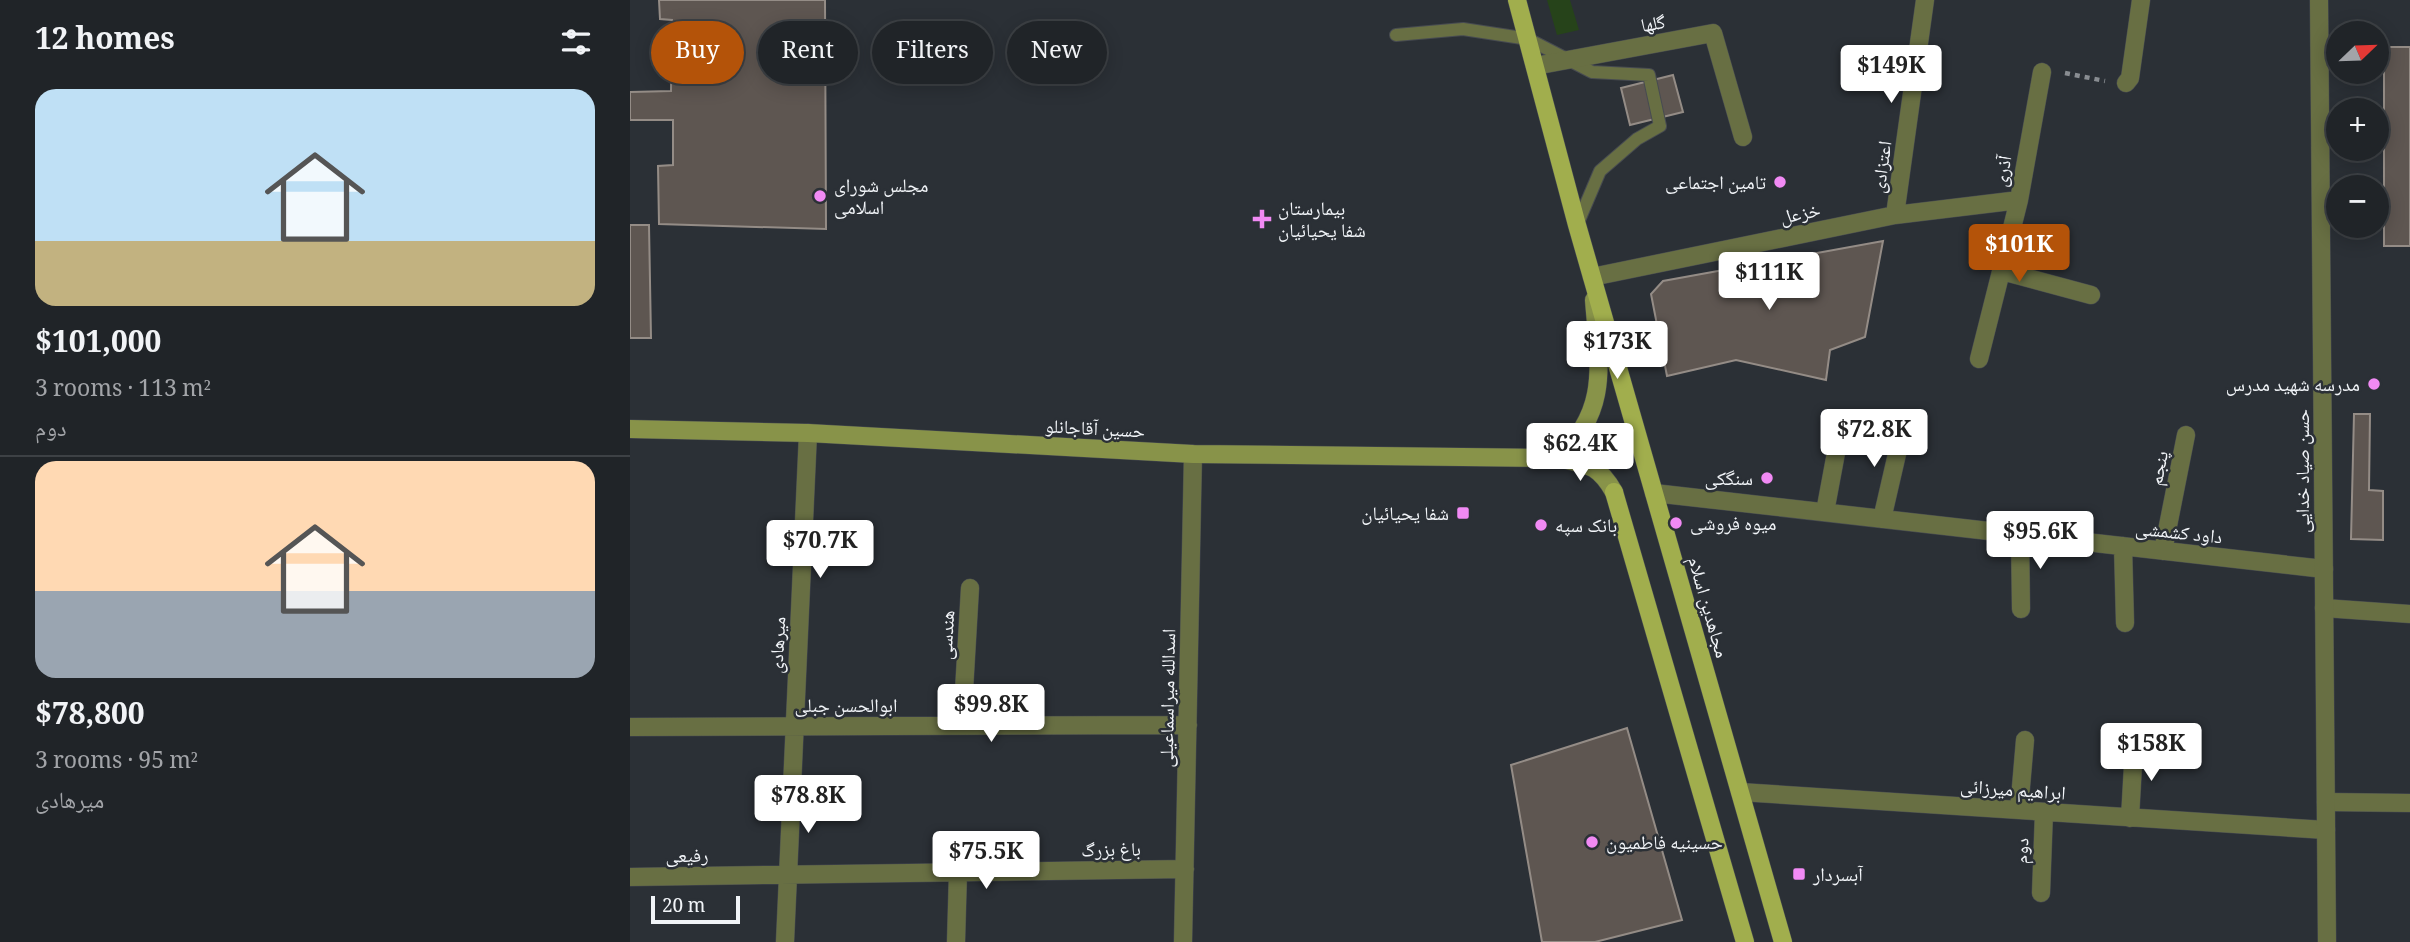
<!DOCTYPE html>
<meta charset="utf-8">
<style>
body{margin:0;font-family:Georgia,"Noto Naskh Arabic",serif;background:#2d3034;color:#f1f3f6;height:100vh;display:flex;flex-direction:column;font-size:26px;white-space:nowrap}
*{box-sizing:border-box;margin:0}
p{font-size:23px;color:#a2a4a8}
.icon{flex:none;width:38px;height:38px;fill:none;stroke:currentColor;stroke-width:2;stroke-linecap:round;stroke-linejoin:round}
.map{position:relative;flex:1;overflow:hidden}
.details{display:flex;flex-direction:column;background:#202428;width:630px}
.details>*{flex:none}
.guide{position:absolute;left:21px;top:21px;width:665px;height:63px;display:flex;gap:14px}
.needle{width:46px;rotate:67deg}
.fabs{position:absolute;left:1696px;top:21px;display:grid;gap:14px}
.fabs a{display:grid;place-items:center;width:63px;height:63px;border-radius:50%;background:#202428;box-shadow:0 4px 18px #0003,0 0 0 2px #3d4145;font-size:35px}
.scale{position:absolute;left:21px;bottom:18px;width:89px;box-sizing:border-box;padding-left:7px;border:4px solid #f1f4f8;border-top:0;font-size:19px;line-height:24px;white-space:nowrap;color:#f1f4f8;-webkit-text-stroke:5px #2b3036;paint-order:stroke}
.price{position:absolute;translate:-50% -60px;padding:0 16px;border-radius:7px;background:#fff;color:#222;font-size:23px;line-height:46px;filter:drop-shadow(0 2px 4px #0008)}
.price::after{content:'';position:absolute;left:50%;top:42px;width:21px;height:16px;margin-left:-10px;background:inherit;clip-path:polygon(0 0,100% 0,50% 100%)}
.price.selected{background:#b45309;color:#fff}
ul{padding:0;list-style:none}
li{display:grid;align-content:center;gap:14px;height:371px;padding:0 35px}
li+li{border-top:2px solid #3d4145}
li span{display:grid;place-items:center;height:217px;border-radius:21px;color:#555}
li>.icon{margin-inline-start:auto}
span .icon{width:126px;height:126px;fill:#fffc;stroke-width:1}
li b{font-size:30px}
h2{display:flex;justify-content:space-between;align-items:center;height:84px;padding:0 35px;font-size:30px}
.pill{padding:0 24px;border-radius:32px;background:#202428;box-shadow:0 4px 18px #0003,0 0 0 2px #3d4145;font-size:24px;line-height:63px}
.pill.selected{background:#b45309;color:#fff}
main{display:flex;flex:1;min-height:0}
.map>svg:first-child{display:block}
.green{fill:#26431a}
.building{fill:#5e5651;stroke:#948c86;stroke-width:2}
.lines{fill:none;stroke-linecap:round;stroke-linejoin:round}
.service-casing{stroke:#474b51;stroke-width:14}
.minor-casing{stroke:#474b51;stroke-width:19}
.tertiary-casing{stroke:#474b51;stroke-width:19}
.secondary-casing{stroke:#474b51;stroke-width:19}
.primary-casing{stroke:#474b51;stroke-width:19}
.path{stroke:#898d92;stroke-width:4.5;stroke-dasharray:5 5;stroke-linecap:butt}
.service{stroke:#686f43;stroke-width:12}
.minor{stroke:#686f43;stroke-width:18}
.tertiary{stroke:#686f43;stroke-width:18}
.secondary{stroke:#889349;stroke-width:18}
.primary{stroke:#a1ae4d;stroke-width:18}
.poi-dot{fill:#f18af4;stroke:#2b3036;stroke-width:2.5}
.labels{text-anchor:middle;stroke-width:5;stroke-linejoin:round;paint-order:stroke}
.street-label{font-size:19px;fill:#f1f4f8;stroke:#2b3036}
.poi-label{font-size:19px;fill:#f1f4f8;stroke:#2b3036;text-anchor:start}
</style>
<main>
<section class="details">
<h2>12 homes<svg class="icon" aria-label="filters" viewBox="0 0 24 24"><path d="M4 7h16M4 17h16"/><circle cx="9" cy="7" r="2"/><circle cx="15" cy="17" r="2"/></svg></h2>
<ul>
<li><span style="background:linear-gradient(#bfe0f5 70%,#c2b280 0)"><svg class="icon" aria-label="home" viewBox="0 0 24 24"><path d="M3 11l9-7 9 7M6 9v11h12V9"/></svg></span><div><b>$101,000</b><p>3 rooms · 113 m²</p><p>دوم</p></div></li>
<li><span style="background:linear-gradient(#ffd9b3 60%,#9aa5b1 0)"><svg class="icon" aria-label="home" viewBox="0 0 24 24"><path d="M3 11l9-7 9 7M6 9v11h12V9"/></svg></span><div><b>$78,800</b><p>3 rooms · 95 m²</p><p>میرهادی</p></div></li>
</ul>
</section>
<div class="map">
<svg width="1780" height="942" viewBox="0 0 1780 942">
<rect width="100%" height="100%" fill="#2b3036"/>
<path class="green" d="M917,0h23l9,30 -22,5z"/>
<path class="building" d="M29,0h166l1,229 -167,-5 -1,-58 15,-1v-45h-43v-28l41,-1 1,-71 -12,-1z
M1754,47h26v199h-26z
M1043,75l10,37 -53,13 -9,-37z
M0,225h19l2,113h-21z
M1253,241l-18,96 -35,13 -4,30 -90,-20 -69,16 -16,-82 12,-13z
M1724,414h16l-1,76 14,1v49l-32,-1z
M997,728l55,192 -87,22h-53l-31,-177z"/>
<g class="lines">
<g class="service-casing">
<path id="service" d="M766,35l67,-6 65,10 64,33 57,3 11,51 -23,13 -37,32 -23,54"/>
</g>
<g class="minor-casing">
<path id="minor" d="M905,66l178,-33 30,104
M1496,83l4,-5 11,-78
M1265,215l30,-215
M1372,271l89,24
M962,277l303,-62 124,-15
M1349,359l40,-159 23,-128
M1024,493l670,76
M1195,512l16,-86
M1252,519l21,-91
M1390,534l1,75
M1493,546l2,77
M1533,551l23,-116
M1694,608l86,6
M332,725l8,-137
M0,727l558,-2
M1110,792l586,38
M1696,802l84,1
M1389,810l6,-70
M1500,818l4,-71
M0,877l555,-8
M1411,893l3,-81
M155,942l23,-509
M326,942l2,-70
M553,942l10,-488"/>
</g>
<g class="tertiary-casing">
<path id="tertiary" d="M1689,0l8,942"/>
</g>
<g class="secondary-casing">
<path id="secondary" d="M0,429l178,4 385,21 365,4c30,7 40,6 56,34
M928,458c52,-48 41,-93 36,-158"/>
</g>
<g class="primary-casing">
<path id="primary" d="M887,0l60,225 206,717
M984,492l131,450"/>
</g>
<path class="path" d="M1435,73l40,8"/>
<use href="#service" class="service"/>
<use href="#minor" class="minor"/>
<use href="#tertiary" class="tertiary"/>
<use href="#secondary" class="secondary"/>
<use href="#primary" class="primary"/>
</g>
<g class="poi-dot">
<circle cx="1150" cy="182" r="7"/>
<circle cx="190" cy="196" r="7"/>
<path d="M628.5 208.5h7v7h7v7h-7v7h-7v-7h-7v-7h7z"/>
<circle cx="1744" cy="384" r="7"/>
<circle cx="1137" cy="478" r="7"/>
<rect x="826" y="506" width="14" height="14" rx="3.5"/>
<circle cx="1046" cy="523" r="7"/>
<circle cx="911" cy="525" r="7"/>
<circle cx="962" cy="842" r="7"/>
<rect x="1162" y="867" width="14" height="14" rx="3.5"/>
</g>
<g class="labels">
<g class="street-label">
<text transform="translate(1023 23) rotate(-10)" y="7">گلها</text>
<text transform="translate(1251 167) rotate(-82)" y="7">اعتزادی</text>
<text transform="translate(1372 171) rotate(-80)" y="7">آذری</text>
<text transform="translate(1170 213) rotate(-12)" y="7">خزعل</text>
<text transform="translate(465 428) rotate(3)" y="7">حسین آقاجانلو</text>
<text transform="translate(1528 468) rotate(-79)" y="7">پنجم</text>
<text transform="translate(1672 471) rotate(-90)" y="7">حسن صیاد خدایی</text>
<text transform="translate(1549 532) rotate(6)" y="7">داود کشمشی</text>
<text transform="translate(1079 607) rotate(74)" y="7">مجاهدین اسلام</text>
<text transform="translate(316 635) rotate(-87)" y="7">هندسی</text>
<text transform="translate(147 645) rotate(-87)" y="7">میرهادی</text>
<text transform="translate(537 698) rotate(-89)" y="7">اسدالله میراسماعیلی</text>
<text x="216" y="712">ابوالحسن جبلی</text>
<text transform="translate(1383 789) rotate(4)" y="7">ابراهیم میرزائی</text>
<text transform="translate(481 849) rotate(-1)" y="7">باغ بزرگ</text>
<text transform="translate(1391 851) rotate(-88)" y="7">دوم</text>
<text transform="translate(57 855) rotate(-1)" y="7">رفیعی</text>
</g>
<g class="poi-label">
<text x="1136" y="189" text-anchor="end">تامین اجتماعی</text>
<text x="204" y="192">مجلس شورای<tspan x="204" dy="22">اسلامی</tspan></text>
<text x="648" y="215">بیمارستان<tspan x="648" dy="22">شفا یحیائیان</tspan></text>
<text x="1730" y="391" text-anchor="end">مدرسه شهید مدرس</text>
<text x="1123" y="485" text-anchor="end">سنگکی</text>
<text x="819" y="520" text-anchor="end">شفا یحیائیان</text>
<text x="1060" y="530">میوه فروشی</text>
<text x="925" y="532">بانک سپه</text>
<text x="976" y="849">حسینیه فاطمیون</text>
<text x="1183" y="881">آبسردار</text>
</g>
</g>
</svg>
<div class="fabs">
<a><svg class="needle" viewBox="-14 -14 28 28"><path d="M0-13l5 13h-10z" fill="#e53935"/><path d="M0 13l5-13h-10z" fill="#a2a4a8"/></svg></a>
<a>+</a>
<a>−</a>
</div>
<div class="scale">20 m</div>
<b class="price" style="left:1261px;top:105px">$149K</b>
<b class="price selected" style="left:1389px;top:284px">$101K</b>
<b class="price" style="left:1139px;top:312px">$111K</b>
<b class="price" style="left:987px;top:381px">$173K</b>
<b class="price" style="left:1244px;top:469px">$72.8K</b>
<b class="price" style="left:950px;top:483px">$62.4K</b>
<b class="price" style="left:1410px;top:571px">$95.6K</b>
<b class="price" style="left:190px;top:580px">$70.7K</b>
<b class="price" style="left:361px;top:744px">$99.8K</b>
<b class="price" style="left:1521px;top:783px">$158K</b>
<b class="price" style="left:178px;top:835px">$78.8K</b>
<b class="price" style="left:356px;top:891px">$75.5K</b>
<div class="guide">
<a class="pill selected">Buy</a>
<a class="pill">Rent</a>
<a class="pill">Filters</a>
<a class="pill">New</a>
</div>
</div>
</main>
